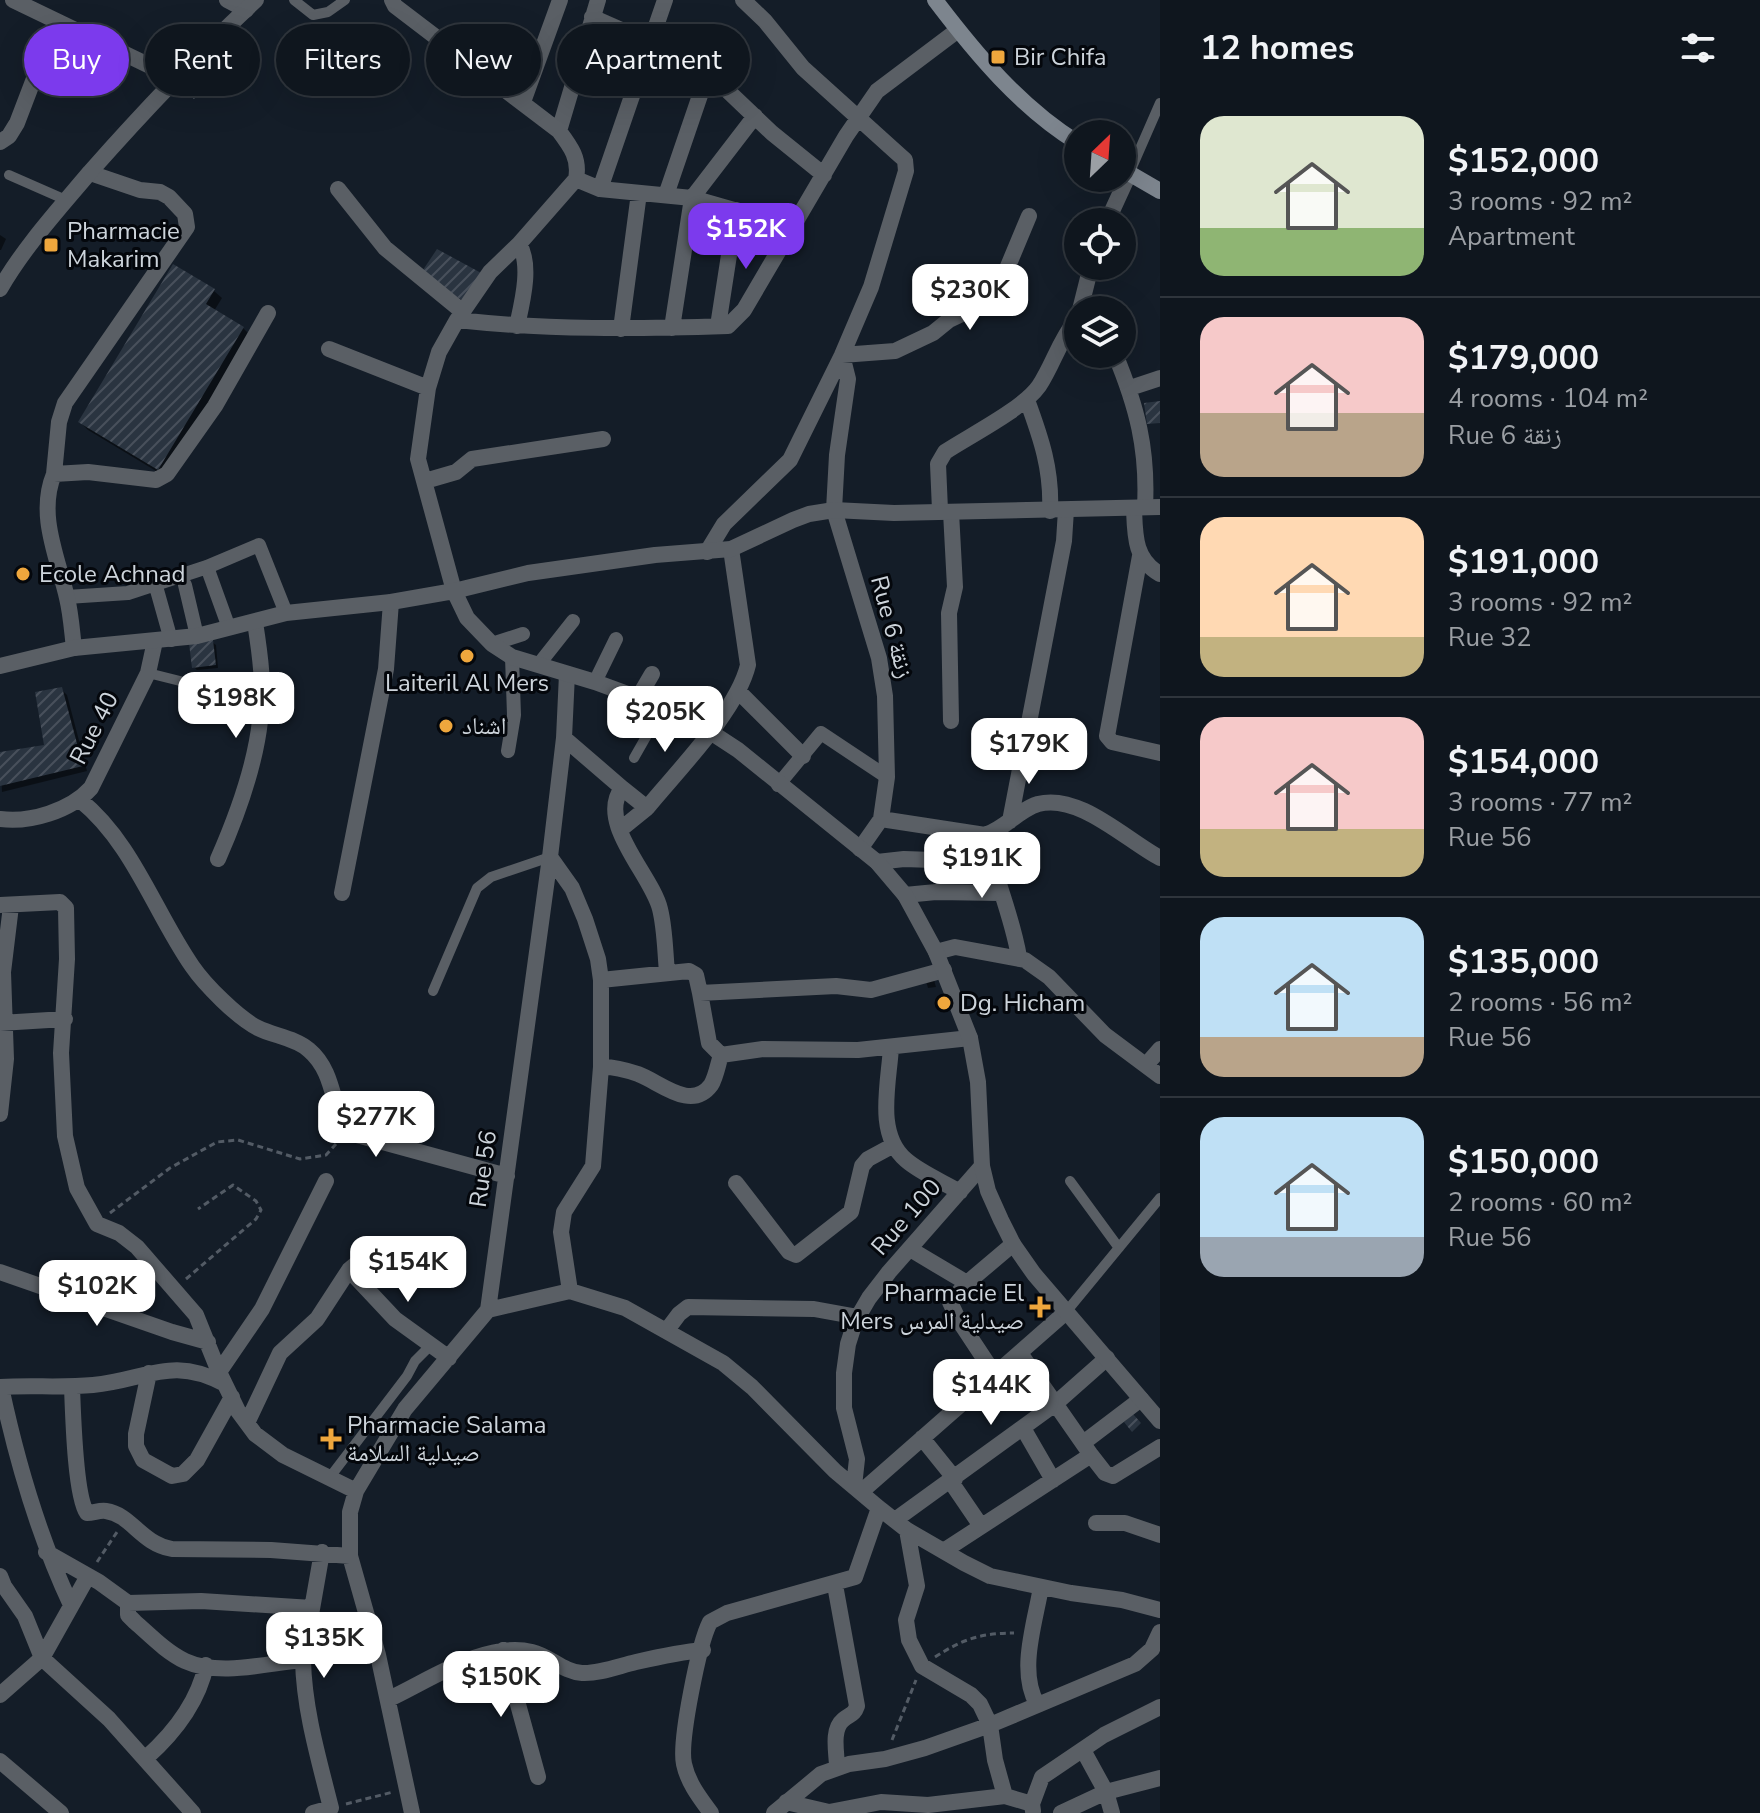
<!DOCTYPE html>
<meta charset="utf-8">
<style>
body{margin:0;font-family:"Nunito Sans","Noto Naskh Arabic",sans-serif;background:#1d232b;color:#f1f3f6;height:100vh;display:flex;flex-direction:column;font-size:30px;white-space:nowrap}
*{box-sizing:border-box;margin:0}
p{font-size:26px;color:#9b9fa4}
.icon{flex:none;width:44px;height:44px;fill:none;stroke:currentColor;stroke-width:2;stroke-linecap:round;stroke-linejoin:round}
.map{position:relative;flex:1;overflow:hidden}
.sheet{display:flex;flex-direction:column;background:#0f161e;width:600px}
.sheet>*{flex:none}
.top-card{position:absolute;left:24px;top:24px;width:760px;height:72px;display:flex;gap:16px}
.needle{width:52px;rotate:25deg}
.tools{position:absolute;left:1064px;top:120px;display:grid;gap:16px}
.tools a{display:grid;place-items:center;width:72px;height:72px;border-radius:50%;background:#0f161e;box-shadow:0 8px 32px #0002,0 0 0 2px #2f353c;font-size:40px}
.price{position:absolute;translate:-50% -68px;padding:0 18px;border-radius:16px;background:#fff;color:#222;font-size:26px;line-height:52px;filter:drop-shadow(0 2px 4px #0008)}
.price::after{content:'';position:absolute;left:50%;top:48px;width:24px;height:18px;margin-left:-12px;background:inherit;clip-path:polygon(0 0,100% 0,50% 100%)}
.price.on{background:#7c3aed;color:#fff}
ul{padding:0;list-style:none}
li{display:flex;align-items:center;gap:24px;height:200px;padding:0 40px}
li+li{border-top:2px solid #2f353c}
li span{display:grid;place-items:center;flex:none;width:224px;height:160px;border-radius:24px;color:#555}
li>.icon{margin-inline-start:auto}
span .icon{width:96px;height:96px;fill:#fffc;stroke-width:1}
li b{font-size:34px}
h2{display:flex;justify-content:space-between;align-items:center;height:96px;padding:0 40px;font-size:34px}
.pill{padding:0 28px;border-radius:36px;background:#0f161e;box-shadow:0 8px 32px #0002,0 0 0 2px #2f353c;font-size:28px;line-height:72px}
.pill.on{background:#7c3aed;color:#fff}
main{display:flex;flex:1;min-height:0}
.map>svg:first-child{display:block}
.shadow{fill:#0007}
.building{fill:url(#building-hatch)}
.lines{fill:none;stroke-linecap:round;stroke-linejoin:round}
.path{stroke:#535b65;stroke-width:3;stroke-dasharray:6 4;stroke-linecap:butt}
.service{stroke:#5a5f65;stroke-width:10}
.pedestrian{stroke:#5a5f65;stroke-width:14}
.minor{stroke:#5a5f65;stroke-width:16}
.tertiary{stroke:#5a5f65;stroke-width:16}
.secondary{stroke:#7d858e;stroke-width:16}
.poi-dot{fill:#efa73d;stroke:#04070c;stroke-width:3}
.labels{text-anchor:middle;stroke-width:6;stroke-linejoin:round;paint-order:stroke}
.poi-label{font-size:24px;fill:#cdd4db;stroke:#04070c;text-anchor:start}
.street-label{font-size:24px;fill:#cdd4db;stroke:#04070c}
</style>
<main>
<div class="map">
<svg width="1160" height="1813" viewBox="0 0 1160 1813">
<defs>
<pattern id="building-hatch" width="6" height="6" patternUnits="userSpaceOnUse" patternTransform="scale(2)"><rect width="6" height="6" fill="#2a3440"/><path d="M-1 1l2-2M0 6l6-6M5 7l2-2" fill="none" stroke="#48505b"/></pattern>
</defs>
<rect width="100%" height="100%" fill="#141d28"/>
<path class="shadow" d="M0,235l6,4 -5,11h-1z
M214,291l8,7 -8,13 29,17 8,8 -85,141 -78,-47 -8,-8z
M212,642l4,3 2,23 -21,2 -3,-3z
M61,689l6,6 20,76 -85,21 -2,-38 46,-8z
M692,730l7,6 -2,3 -8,-5z
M934,980l2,7 -8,1 -2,-7z"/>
<path class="building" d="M437,249l46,25 -19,27 -45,-25z
M173,264l42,25 -9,15 38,23 -86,143 -80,-48z
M1160,401v22l-13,1 -3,-21z
M213,640l3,25 -24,3 -3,-25z
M466,647l10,8 -8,10 -10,-8z
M62,687l21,79 -83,20v-34l44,-7 -9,-53z
M616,703l15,6 -4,10 -15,-7z
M1133,1414l8,9 -9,9 -8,-10z"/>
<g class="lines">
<path class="path" d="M186,89l9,9
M110,1213l60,-45 47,-26 21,-2 62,19 26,-4 10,-11
M186,1279l70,-60 5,-9 -5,-9 -23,-16 -35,24
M97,1562l20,-30
M935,1657c28,-18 46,-24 79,-24
M892,1740l24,-60
M346,1804l47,-12"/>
<path class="service" d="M294,0l19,15 15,-3 17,-12
M1129,174l31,-71
M9,175l57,25
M148,673l32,8
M634,758l29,-51
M433,991l44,-103 14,-11 59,-20
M1070,1181l49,67
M1066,1312l94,-114
M330,1477l77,-101 8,-15 16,-16"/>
<path class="pedestrian" d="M207,567l22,61
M155,583l16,57
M185,585l12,51
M67,597l61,-4 79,-26 52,-22 27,68
M492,644l31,-10
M539,664l34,-43
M595,682l21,-43
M508,751l6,-36 -2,-58
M778,785l43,-52 66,44"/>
<path class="minor" d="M13,0l162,78
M227,0l19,10
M392,0l3,6 164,125c12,16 21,28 17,48l-57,65 -29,28 -33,48 -18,32 -11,36 -10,71 36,132
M743,0l22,21 38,47 93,84 9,8 1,11 -35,116 -29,68 6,24 -11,76 -3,55 45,148 6,38 2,81 -6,42 -21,30
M592,17l93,41 23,14 64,61 52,42
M523,102l37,-102
M559,131l39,-131
M0,142l9,-6 8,-13 39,-102
M576,179l24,10 92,9 101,29
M338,189l47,59 78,64
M600,189l65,-189
M666,195l42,-123
M1107,222l22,-48
M1080,310l11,-44
M457,320c91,10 180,9 271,6l16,-16 102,-174 31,-45 81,-61
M949,320l14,-40
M517,326c5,-23 15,-61 2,-82
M718,326l18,-116
M672,328l20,-130 63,-82
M621,329l18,-136
M329,349l99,39
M1115,354c22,53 33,95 30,153
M1130,388l30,-10
M1027,400c14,38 25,70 23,111
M54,474l5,-52 6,-19 122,-176 -2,-13 -16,-17 -9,-5 -20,-2 -50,-17
M425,481l31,-9 16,-13 131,-20
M1134,508c1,27 0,51 26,66
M940,510l-2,-46 7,-12c24,-16 78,-43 94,-66 14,-21 20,-45 37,-66
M707,552l17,-28 66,-64 52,-105 53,-4 38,-18 16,-13 36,-17 16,-20 28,-67
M1140,556l-33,180 5,6 48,11
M74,648c-2,-16 -3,-34 -7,-50 -9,-40 -30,-83 -13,-124l34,-2 68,8 11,-6 48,-68 53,-93
M738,691l65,65
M638,698l14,-24
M685,718l8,-20
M951,721l-2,-108 6,-26 -4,-75
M564,738l58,50c-26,35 30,87 38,121 5,20 5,42 7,63
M622,788l25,20c30,-37 90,-97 101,-143l-17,-116
M80,800c53,43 74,111 112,166 13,19 46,52 66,62 16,8 38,10 51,22 25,21 23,55 37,82l161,44
M0,819c30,4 70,-8 91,-31l57,-115 7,-32
M881,819l104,16c20,-6 33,-25 53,-31 41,-11 88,36 122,54
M1010,821l54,-280 2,-31
M621,829l26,-21
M985,835c9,41 27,80 34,122
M550,857l22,31 13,31 13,40 3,21v87l-8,99 -29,46 -3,20 9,59
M218,859c18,-41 37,-93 42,-138 5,-32 0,-67 -5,-99
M877,862l27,-3 87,3
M342,893l44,-224 5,-67
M905,895l31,-3 65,1
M0,905l60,-3 6,6 1,51 -6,94 4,83 12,52 20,36 22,9 18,14 59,68 23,57 19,39 17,23 28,21 73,36
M936,952l19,-5 70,13 24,17 56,58 55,41
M601,980l88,-9 7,4 4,18 136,-7 35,4 73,-20
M700,993l9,50 12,12
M0,1023l65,-4
M891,1047c-2,36 -16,87 15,113 15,13 37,22 54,32
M1146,1065l14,-16
M601,1067c12,-1 25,3 37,7 22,8 53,38 73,11 5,-8 7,-21 10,-30l42,-6 95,1 112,-12
M0,1114l6,-55 -3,-87 8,-66
M736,1183l53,69 7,3 55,-43 11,-46 6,-7 24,-13
M910,1249l57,34
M349,1270l46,49 54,39
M0,1272l172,60 36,10
M488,1310l82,-19 55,17 98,55 29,24 83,84 44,37 28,22 57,33 26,13 81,17 51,7 38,10
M667,1330l12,-16 9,-7 126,2 44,8
M1020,1353l71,102
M219,1372l43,-63 64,-128
M149,1373l-13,61v12l7,14 29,16 11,-2 14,-14 35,-63
M995,1375l-37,-56 -8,-17 17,-19 46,-39
M0,1387c31,-2 62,1 93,-2 54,-5 78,-30 132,-1
M1,1387c16,75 37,148 70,218
M72,1387c1,25 3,109 15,126 7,0 12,-3 19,-2 26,4 34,32 66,38l99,1 79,6
M247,1423l33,-70 37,-34 32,-49 18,-15
M1023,1428l30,52
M922,1438l33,41
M1083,1443l58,-44
M951,1482l30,44
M854,1486l3,-27 -13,-51v-35l4,-29 7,-22 14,-24 20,-26 93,-106
M861,1492l205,-180
M895,1520l160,-116 52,-46
M1096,1523h29l35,12
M907,1530l10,56 -11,34 3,20 13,26 49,29 9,9 10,21 5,35 10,36 27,8
M945,1550l146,-95 14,18 8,3 47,-29
M46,1552l53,30 29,21 73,-2 111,7
M0,1576l4,10 21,30 17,42 67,61 84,94
M835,1585l22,121c-3,9 -7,8 -14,14 -12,10 -6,34 -6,47
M128,1603v12l7,7c15,13 31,30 50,39 35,16 82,2 118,-1
M503,1650l35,127
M0,1695l42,-37 46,-82
M389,1699c41,-19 96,-58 143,-47 18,4 31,20 50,21 17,1 37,-7 54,-11 22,-5 44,-10 67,-12
M1037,1704c-19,-33 -2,-81 4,-117
M1083,1750l23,42 6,21
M146,1758c28,-25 52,-55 60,-93
M0,1761l61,52
M786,1802l43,10 52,-10 47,3 77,-9
M1033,1811l-1,-7 10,-27 62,-42 56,-28
M313,1813l18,-5c-12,-48 -27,-98 -28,-148l19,-108
M412,1813l-34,-158 -28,-99v-44l6,-21 49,-82 83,-99 62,-453 14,-119 3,-64
M711,1813c-11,-15 -23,-30 -27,-49 -5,-22 15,-121 26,-142l17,-9 128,-36 24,-69
M774,1813l47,-39 28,-10 36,-5 40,-11 65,-23 145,-61 17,-15 8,-17
M1061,1813l45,-21 54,-14"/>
<path class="tertiary" d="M0,289c24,-42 59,-80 90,-117 53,-60 108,-118 166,-172
M454,591l13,27 25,26 20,13 83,25 68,25 46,24 29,19 139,112 28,33 31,57 34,86 8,44 4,84 6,25 13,29 12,24 21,30 126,147
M0,666l74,-18 123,-12 89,-23 105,-11 63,-11 74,-18 127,-18 76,-6 62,-29 16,-6 25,-4 60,3 266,-6"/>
<path class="secondary" d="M935,0c41,54 85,107 143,143
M1122,169l38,22"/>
</g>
<g class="poi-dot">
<rect x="990" y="49" width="16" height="16" rx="4"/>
<rect x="43" y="237" width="16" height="16" rx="4"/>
<circle cx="23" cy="574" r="8"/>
<circle cx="467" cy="656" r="8"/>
<circle cx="446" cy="726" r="8"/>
<circle cx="944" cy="1003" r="8"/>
<path d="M1036 1295h8v8h8v8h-8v8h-8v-8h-8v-8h8z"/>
<path d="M327 1427h8v8h8v8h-8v8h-8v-8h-8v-8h8z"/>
</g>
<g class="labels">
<g class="poi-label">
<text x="1014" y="65">Bir Chifa</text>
<text x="67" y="239">Pharmacie<tspan x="67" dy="28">Makarim</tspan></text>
<text x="39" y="582">Ecole Achnad</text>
<text x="467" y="691" text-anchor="middle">Laiteril Al Mers</text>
<text x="462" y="734">اشناد</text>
<text x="960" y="1011">Dg. Hicham</text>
<text x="1024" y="1301" text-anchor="end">Pharmacie El<tspan x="1024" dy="28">Mers صيدلية المرس</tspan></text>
<text x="347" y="1433">Pharmacie Salama<tspan x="347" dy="28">صيدلية السلامة</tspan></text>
</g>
<g class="street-label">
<text transform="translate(892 627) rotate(75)" y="8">Rue 6 زنقة</text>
<text transform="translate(94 728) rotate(-63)" y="8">Rue 40</text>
<text transform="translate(483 1169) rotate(-82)" y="8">Rue 56</text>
<text transform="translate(906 1217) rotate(-49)" y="8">Rue 100</text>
</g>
</g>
</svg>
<div class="tools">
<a><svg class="needle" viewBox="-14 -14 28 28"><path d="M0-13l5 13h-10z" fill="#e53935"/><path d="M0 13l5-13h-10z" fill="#9b9fa4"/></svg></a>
<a><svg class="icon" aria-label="locate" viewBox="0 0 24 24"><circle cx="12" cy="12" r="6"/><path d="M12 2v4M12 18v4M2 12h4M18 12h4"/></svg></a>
<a><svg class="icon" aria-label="layers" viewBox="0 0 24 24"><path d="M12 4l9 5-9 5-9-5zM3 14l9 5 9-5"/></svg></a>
</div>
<b class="price on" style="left:746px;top:271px">$152K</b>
<b class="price" style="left:970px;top:332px">$230K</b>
<b class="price" style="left:236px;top:740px">$198K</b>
<b class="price" style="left:665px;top:754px">$205K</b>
<b class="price" style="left:1029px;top:786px">$179K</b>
<b class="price" style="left:982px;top:900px">$191K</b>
<b class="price" style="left:376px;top:1159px">$277K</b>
<b class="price" style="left:408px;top:1304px">$154K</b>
<b class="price" style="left:97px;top:1328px">$102K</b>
<b class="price" style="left:991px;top:1427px">$144K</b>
<b class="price" style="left:324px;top:1680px">$135K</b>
<b class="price" style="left:501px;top:1719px">$150K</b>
<div class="top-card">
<a class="pill on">Buy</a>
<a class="pill">Rent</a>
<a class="pill">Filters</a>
<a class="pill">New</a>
<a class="pill">Apartment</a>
</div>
</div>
<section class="sheet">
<h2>12 homes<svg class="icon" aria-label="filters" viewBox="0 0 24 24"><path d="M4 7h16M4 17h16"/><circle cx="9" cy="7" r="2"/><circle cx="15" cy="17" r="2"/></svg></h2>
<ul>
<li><span style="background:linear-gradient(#dfe7d0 70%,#8fb573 0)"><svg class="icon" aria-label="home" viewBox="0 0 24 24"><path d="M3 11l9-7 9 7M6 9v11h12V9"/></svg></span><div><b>$152,000</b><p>3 rooms · 92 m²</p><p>Apartment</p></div></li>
<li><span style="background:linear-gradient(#f6c9c9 60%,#b9a48a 0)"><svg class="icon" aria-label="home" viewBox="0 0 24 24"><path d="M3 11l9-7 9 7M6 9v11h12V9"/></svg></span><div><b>$179,000</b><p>4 rooms · 104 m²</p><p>Rue 6 زنقة</p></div></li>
<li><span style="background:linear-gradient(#ffd9b3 75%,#c2b280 0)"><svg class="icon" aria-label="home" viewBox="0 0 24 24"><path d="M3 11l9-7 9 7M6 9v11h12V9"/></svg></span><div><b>$191,000</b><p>3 rooms · 92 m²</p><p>Rue 32</p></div></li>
<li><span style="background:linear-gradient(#f6c9c9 70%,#c2b280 0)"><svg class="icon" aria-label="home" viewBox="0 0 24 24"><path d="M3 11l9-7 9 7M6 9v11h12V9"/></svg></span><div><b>$154,000</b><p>3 rooms · 77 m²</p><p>Rue 56</p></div></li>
<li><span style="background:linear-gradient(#bfe0f5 75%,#b9a48a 0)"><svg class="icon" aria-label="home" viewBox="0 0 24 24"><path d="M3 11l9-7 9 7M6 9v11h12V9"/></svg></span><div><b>$135,000</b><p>2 rooms · 56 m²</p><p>Rue 56</p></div></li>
<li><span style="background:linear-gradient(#bfe0f5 75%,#9aa5b1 0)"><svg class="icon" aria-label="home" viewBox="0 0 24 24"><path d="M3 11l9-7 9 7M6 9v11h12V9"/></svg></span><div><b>$150,000</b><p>2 rooms · 60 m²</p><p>Rue 56</p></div></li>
</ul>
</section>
</main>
